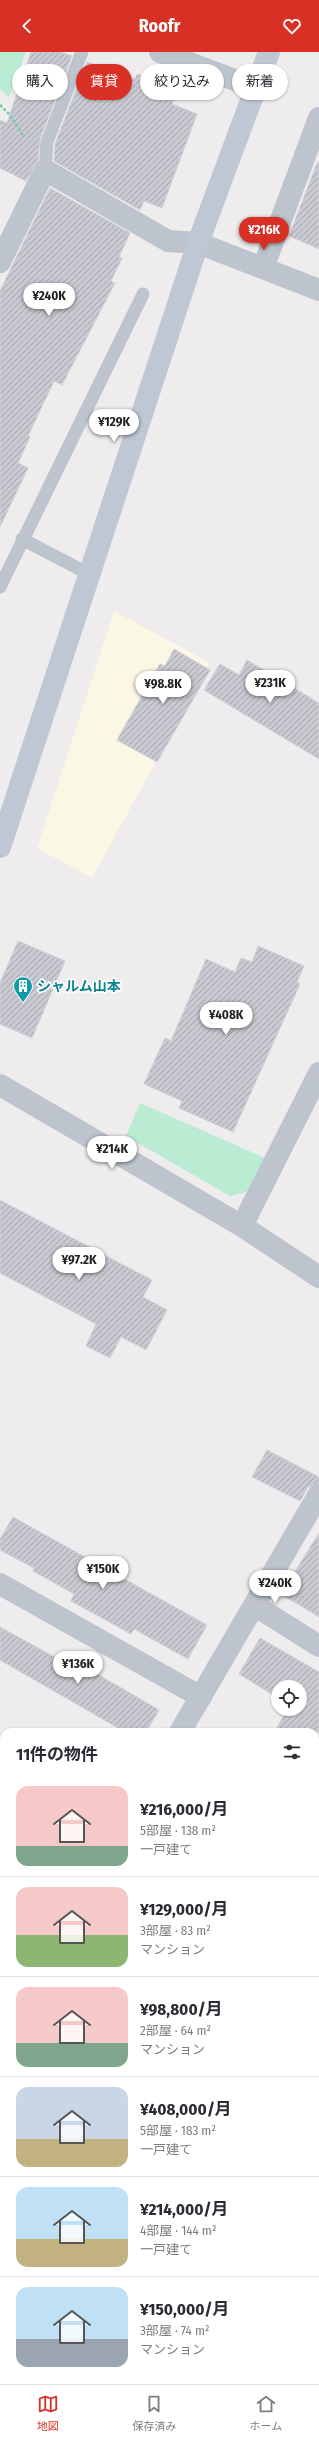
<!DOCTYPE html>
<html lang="ja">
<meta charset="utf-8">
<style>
body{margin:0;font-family:"Fira Sans Condensed","Noto Sans JP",sans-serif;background:#f2f2f3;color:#2b2b33;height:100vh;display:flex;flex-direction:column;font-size:15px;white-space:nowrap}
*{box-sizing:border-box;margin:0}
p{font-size:13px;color:#7c7c81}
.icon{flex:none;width:22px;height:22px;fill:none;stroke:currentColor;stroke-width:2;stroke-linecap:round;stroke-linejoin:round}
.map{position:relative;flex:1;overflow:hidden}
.details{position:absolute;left:0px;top:1676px;width:319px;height:656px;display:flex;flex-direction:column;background:#fff;border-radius:12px 12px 0 0;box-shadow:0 1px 3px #0004}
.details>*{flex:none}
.top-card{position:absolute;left:12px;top:12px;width:295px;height:36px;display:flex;gap:8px}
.controls{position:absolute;left:271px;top:1628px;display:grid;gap:8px}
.controls a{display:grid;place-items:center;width:36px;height:36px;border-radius:50%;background:#fff;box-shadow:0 1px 3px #0004;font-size:20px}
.price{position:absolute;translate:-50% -34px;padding:0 9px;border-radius:14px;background:#fff;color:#222;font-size:13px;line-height:26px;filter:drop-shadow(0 1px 2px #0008)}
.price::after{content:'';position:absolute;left:50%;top:24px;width:12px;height:9px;margin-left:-6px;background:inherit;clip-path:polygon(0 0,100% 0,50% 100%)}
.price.active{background:#d93025;color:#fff}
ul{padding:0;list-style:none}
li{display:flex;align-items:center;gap:12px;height:100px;padding:0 16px}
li+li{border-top:1px solid #e1e1e2}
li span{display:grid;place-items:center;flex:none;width:112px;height:80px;border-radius:12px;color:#555}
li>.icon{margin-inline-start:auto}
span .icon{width:48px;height:48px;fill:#fffc;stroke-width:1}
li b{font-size:17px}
h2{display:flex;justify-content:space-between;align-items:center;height:48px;padding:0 16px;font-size:17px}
.chip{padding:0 14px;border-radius:18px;background:#fff;box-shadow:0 1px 3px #0004;font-size:14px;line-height:36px}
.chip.active{background:#d93025;color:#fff}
header{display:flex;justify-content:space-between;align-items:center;height:52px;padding:0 16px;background:#d93025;color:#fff;font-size:18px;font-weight:700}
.tab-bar{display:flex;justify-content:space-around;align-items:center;height:56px;border-top:1px solid #e1e1e2;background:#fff;font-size:11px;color:#7c7c81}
.tab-bar a{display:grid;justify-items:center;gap:2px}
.tab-bar .active{color:#d93025}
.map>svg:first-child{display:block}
.commercial{fill:#faf7e4}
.education{fill:#dfdddd}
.green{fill:#baecd4}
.building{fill:url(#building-hatch);stroke:#d0d1d7}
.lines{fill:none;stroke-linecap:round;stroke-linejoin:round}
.path{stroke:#74c8aa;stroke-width:2.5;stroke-dasharray:3 2;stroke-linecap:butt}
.lane{stroke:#bdc4ce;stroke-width:13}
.street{stroke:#bdc4ce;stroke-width:22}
.secondary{stroke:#bfc6d4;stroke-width:22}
.labels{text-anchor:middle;stroke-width:3.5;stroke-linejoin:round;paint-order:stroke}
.culture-label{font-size:14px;font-weight:bold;fill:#0d838f;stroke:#fff;text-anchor:start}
</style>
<header><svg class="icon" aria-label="back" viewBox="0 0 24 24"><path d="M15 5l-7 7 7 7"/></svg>Roofr<svg class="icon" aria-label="heart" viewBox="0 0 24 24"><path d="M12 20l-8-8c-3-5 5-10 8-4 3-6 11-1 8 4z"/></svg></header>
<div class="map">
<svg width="319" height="2332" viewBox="0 0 319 2332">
<defs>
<pattern id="building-hatch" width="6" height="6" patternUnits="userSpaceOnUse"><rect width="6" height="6" fill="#c9cad1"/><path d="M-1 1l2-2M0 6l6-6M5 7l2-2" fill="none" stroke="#a5a6ac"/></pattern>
</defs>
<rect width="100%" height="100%" fill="#eeecec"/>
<path class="commercial" d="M114,559l96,52 -118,215 -55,-30z"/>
<path class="education" d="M319,1997v335h-198l2,-4h192v-324z"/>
<path class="green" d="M0,0h26l-17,45 -9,-8z
M140,1051l125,55 -15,33 -20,5 -104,-60z"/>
<path class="building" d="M31,0h29l12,4 -32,83 -2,21 -12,21 -26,-13v-48l7,3z
M87,10l48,17 2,-5 40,15 -5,15 25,10 -35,94 -18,-7 -4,9 -86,-49 1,-17z
M317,111h2v86l-30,-13z
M50,136l80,45 -11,24 3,1 -11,23 4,2 -53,102 -8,-4 -26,55 2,1 -12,26 10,5 -28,59v-236z
M174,597l36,21 -53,92 -40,-22 43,-76 5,2z
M247,608l72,43v56l-115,-69 16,-26 19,11z
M18,889l47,20 -33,77 -32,-14v-41z
M258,894l46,20 -7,16 3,2 -67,148 -54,-24 3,-7 -38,-17 21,-46 6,3 35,-82 29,13 6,-14 11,4z
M0,1148l152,80 -9,17 24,13 -21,40 -25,-13 -11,21 -24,-12 10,-22 -96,-51z
M267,1398l52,27v5l-11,5 -8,14 -48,-24z
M13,1465l194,108 -19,34 -54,-30 -3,5 -60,-33 3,-7 -41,-23 1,-3 -34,-18v-11z
M319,1481v84l-38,-23z
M0,1575l91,50 3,-5 65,38 -13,22h-21l-125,-72z
M260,1586l59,34v60h-45l14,-23h12v-22h-22v11l-39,-24z"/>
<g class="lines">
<path class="path" d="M0,53l10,10 14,22"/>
<path class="lane" d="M45,118l2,-28 35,-90
M22,487l67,35
M0,535l143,-293"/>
<path class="street" d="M160,0l96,36
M0,210l45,-92 123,71 30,2 121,47
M263,216l56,-150
M0,1033l242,141 77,51
M242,1174l77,-153
M0,1532l201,113
M254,1553l65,41
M180,1680l139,-238
M315,1915l4,2
M0,1986l4,-7
M315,1988l4,-6
M0,2248l4,3
M115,2332l3,-4"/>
<path class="secondary" d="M0,795l198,-604 71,-191"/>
</g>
<defs>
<g id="building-pin" transform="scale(1)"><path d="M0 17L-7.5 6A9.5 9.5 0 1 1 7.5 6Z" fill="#0f9aa8" stroke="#fff"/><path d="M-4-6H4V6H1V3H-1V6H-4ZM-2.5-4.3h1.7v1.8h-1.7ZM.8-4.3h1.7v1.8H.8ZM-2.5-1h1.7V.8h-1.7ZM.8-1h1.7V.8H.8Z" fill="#fff"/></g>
</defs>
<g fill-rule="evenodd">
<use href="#building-pin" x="23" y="934"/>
</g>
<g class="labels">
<g class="culture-label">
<text x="37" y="939">シャルム山本</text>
</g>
</g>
</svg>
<div class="controls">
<a><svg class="icon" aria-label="locate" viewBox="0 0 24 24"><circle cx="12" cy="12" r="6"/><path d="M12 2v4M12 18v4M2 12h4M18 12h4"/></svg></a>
</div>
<b class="price active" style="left:264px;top:199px">¥216K</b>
<b class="price" style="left:49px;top:265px">¥240K</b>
<b class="price" style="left:114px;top:391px">¥129K</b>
<b class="price" style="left:270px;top:652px">¥231K</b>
<b class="price" style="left:163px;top:653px">¥98.8K</b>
<b class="price" style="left:226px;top:984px">¥408K</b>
<b class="price" style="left:112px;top:1118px">¥214K</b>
<b class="price" style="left:79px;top:1229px">¥97.2K</b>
<b class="price" style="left:103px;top:1538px">¥150K</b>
<b class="price" style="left:275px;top:1552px">¥240K</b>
<b class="price" style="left:78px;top:1633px">¥136K</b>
<div class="top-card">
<a class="chip">購入</a>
<a class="chip active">賃貸</a>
<a class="chip">絞り込み</a>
<a class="chip">新着</a>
</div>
<section class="details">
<h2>11件の物件<svg class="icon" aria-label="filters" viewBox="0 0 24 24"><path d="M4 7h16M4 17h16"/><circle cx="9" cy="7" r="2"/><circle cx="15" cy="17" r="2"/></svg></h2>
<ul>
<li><span style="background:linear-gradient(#f6c9c9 75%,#7fa58c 0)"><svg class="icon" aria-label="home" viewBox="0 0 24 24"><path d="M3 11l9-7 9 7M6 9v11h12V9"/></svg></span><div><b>¥216,000/月</b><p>5部屋 · 138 m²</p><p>一戸建て</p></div></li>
<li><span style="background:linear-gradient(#f6c9c9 60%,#8fb573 0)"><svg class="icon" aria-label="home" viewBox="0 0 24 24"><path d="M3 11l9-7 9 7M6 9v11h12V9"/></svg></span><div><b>¥129,000/月</b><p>3部屋 · 83 m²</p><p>マンション</p></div></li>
<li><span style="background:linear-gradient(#f6c9c9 70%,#7fa58c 0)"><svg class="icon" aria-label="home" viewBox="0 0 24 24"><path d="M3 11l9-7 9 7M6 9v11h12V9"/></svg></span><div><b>¥98,800/月</b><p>2部屋 · 64 m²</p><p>マンション</p></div></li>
<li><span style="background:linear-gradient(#c9d6e8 65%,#c2b280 0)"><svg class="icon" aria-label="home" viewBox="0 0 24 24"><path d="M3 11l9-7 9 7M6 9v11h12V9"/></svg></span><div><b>¥408,000/月</b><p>5部屋 · 183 m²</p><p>一戸建て</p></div></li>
<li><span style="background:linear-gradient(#bfe0f5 65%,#c2b280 0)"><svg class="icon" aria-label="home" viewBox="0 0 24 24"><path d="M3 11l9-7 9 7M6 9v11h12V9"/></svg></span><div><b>¥214,000/月</b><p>4部屋 · 144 m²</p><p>一戸建て</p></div></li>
<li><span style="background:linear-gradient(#bfe0f5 65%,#9aa5b1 0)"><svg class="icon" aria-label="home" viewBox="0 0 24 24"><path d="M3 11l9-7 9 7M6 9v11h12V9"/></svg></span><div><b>¥150,000/月</b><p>3部屋 · 74 m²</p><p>マンション</p></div></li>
</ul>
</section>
</div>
<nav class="tab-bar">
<a class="active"><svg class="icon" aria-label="map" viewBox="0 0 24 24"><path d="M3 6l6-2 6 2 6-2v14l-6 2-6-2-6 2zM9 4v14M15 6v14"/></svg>地図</a>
<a><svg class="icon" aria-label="saved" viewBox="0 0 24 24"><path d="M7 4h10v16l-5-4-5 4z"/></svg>保存済み</a>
<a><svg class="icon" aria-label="home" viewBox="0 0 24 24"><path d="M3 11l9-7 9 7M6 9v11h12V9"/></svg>ホーム</a>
</nav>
